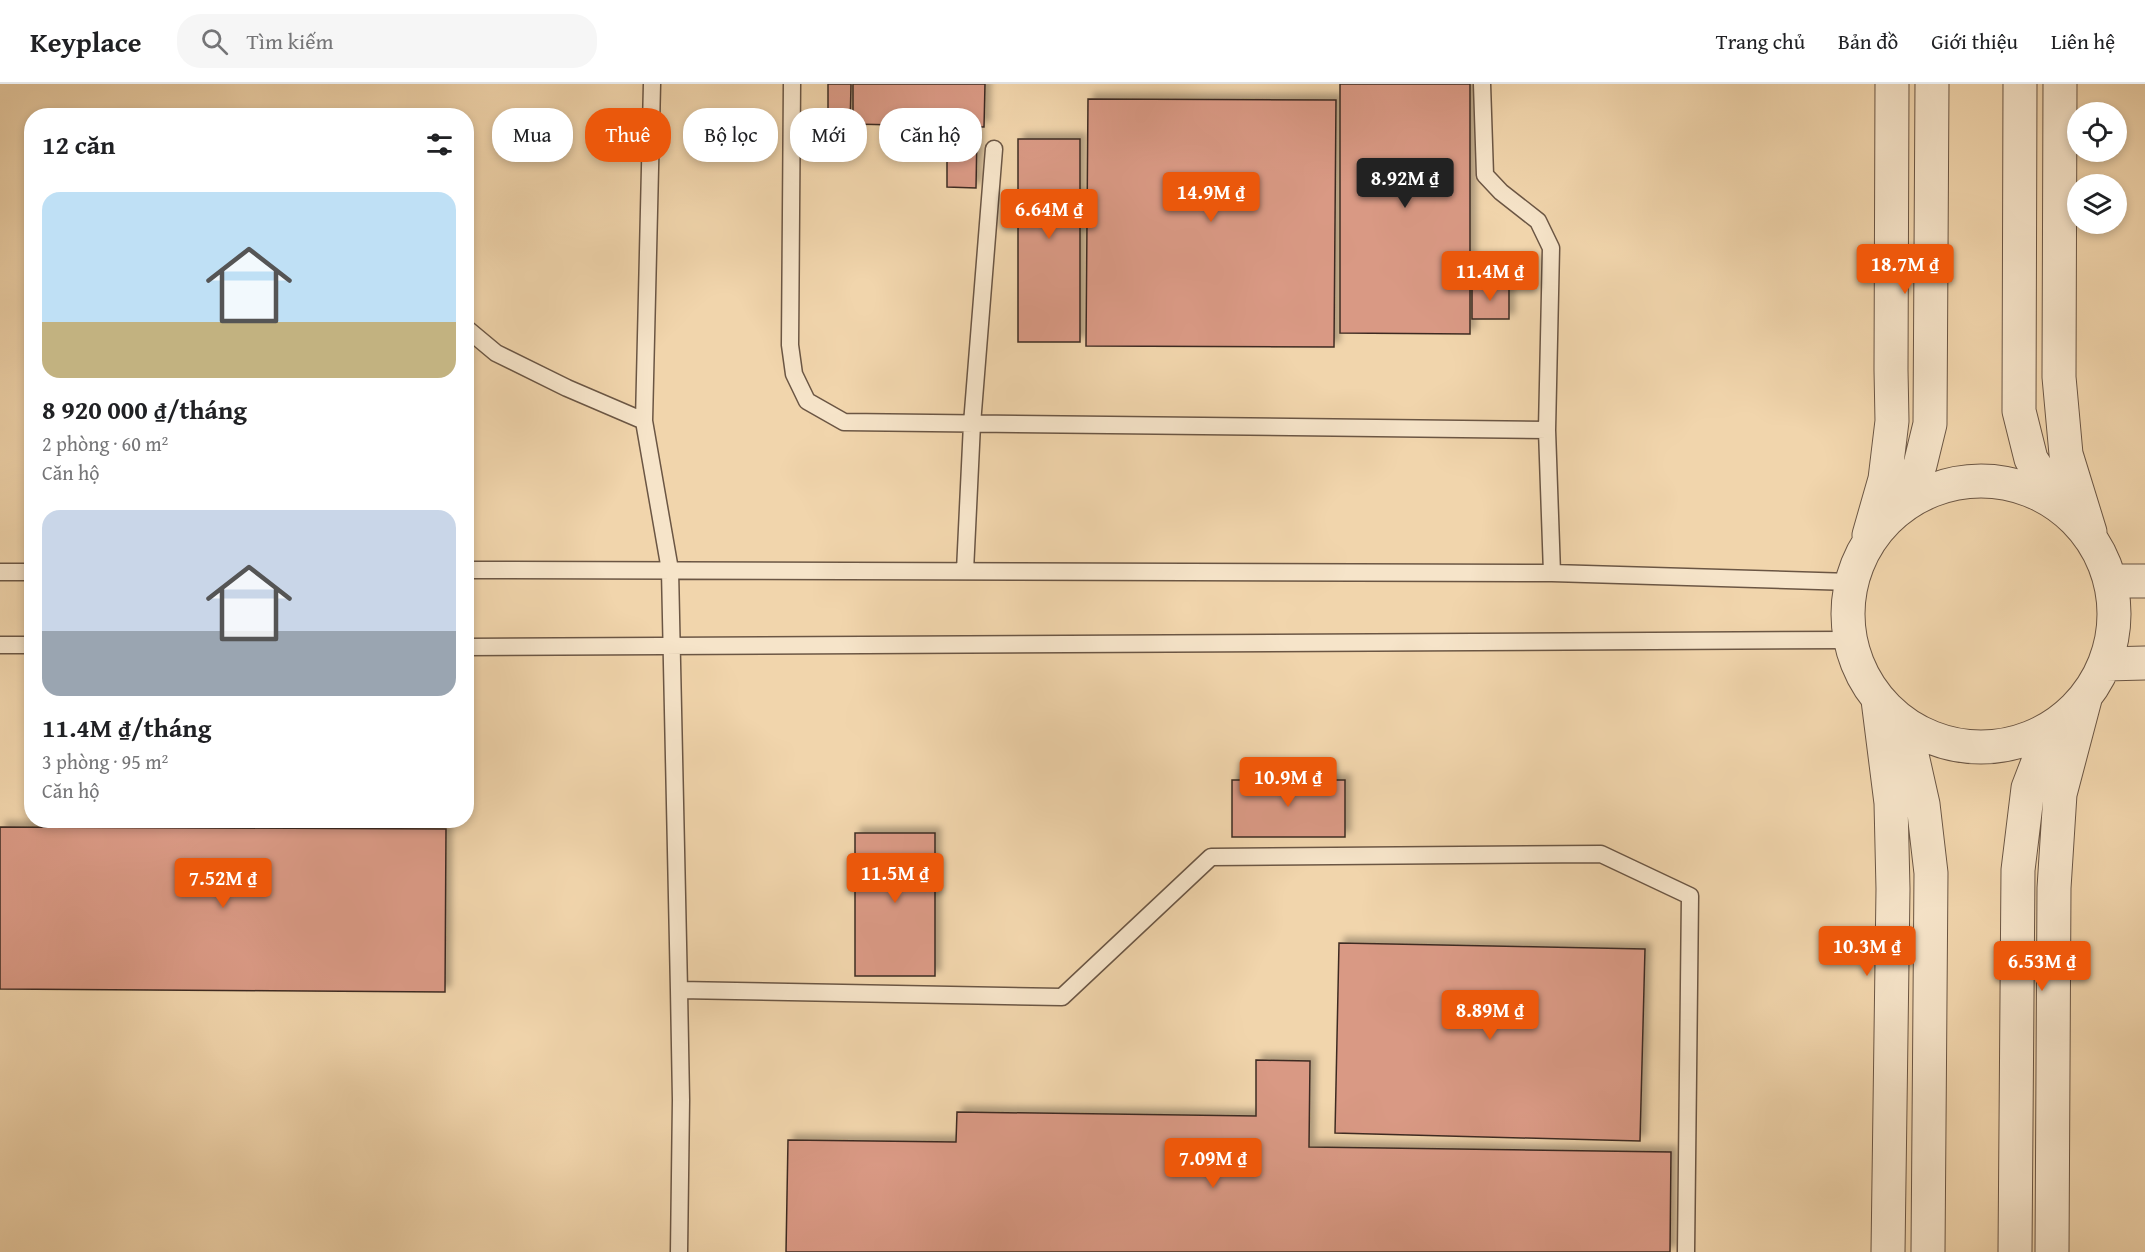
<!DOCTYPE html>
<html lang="vi">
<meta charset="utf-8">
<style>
body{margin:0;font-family:"Gentium Book Plus",serif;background:#f6f6f6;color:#202124;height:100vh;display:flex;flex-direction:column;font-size:22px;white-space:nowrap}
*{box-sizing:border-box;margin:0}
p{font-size:20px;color:#757577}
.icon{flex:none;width:33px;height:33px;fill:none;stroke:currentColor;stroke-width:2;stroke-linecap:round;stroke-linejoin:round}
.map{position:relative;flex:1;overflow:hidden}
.drawer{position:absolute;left:24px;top:24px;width:450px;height:720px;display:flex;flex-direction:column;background:#fff;border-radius:24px;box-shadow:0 3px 9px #0003}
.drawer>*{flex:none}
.hud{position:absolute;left:492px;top:24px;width:570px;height:54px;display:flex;gap:12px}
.tools{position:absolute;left:2067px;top:18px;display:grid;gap:12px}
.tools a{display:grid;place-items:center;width:60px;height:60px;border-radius:50%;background:#fff;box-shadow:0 3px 9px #0003;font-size:30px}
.price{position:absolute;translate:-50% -51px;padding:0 14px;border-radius:6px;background:#ea580c;color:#fff;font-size:20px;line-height:39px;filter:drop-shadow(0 2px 3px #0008)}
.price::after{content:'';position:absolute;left:50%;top:36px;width:18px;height:14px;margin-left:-9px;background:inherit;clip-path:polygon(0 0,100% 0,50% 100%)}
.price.active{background:#222;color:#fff}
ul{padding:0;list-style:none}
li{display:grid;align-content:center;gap:12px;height:318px;padding:0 18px}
li span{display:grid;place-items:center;height:186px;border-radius:18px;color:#555}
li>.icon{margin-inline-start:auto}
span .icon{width:108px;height:108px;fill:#fffc;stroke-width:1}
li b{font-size:26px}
h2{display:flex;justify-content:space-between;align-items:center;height:72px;padding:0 18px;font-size:26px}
.pill{padding:0 21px;border-radius:24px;background:#fff;box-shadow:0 3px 9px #0003;font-size:21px;line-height:54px}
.pill.active{background:#ea580c;color:#fff}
header{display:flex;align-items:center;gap:36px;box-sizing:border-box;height:84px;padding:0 30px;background:#fff;border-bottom:2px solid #e0e0e0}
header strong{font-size:28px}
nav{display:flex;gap:33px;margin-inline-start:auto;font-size:21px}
.search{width:420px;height:54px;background:#f6f6f6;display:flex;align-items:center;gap:15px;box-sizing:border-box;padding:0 21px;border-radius:24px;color:#757577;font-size:22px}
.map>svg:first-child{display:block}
.building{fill:#d99984;stroke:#3e2b22;stroke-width:1.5;filter:url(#shadow)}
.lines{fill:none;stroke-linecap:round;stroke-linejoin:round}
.service-casing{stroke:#6b5644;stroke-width:19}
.tertiary-casing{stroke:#6b5644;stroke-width:35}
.service{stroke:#f6e4c9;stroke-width:16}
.tertiary{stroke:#f6e4c9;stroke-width:33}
</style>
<header>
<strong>Keyplace</strong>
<div class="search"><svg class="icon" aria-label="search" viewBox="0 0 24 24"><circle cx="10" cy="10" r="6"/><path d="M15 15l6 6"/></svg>Tìm kiếm</div>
<nav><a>Trang chủ</a><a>Bản đồ</a><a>Giới thiệu</a><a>Liên hệ</a></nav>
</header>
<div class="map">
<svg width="2145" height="1168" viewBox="0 0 2145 1168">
<defs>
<filter id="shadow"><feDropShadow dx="5.5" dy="-5.5" stdDeviation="3" flood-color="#0004"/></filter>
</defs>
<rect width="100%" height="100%" fill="#f1d5ac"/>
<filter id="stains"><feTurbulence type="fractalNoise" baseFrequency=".00333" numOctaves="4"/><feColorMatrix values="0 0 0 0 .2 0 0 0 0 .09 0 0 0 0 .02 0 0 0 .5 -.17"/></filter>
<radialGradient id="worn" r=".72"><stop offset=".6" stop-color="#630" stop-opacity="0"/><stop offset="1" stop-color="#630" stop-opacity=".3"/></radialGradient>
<path class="building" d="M828,0h23l-1,44h-22z
M853,0h132l-1,43 -131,-3z
M1340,0h130v250l-130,-1z
M1088,15l248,1 -2,247 -248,-1z
M947,47l30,1 -1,56 -29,-1z
M1018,55h62v203h-62z
M1472,200h37v35h-37z
M1232,696h113v57h-113z
M0,743l446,2 -1,163 -445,-3z
M855,749h80v143h-80z
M1339,859l306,6 -5,192 -305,-8z
M1256,976l54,1 -1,86 362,5 -1,100h-884l2,-112 168,2 1,-30 299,4z"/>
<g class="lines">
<g class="service-casing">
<path id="service" d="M652,0l-8,337 26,149 9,420 383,7 149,-140 390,-3 89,42 -4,356
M792,0l-2,261 4,29 13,27 37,21 703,8
M1482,0l3,91 16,17 37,29 13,27 -4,182 5,143
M466,244l30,25 71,35 77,33
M466,486l1086,3 299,9
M965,487l7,-147 22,-275
M0,488h32
M0,561h32
M466,563l1384,-7
M679,1168l2,-152 -2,-110"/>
</g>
<g class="tertiary-casing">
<path id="tertiary" d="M2020,0l-1,327 12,48 29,46
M2060,0l-1,293 7,77 24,78
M1848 530a133 133 0 1 1 266 0a133 133 0 1 1-266 0Z
M1895,426l25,-45 10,-41 2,-340
M1869,451l16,-56 7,-58 -1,-51 1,-286
M2110,497h35
M2106,580l39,-1
M1878,616l13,103 2,86 -5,363
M1905,640l18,80 8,69 -3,379
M2015,1168l3,-382 10,-82 23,-60
M2052,1168l2,-364 6,-94 25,-95"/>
</g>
<use href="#service" class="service"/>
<use href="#tertiary" class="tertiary"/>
</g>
<rect width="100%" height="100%" filter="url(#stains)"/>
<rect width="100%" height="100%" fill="url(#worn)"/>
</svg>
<div class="tools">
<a><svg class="icon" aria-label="locate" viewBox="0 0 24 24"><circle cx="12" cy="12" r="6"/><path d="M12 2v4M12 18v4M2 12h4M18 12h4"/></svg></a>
<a><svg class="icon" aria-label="layers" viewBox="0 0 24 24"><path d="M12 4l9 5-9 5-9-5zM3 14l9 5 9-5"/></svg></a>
</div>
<b class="price active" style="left:1405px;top:125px">8.92M ₫</b>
<b class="price" style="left:1211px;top:139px">14.9M ₫</b>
<b class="price" style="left:1049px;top:156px">6.64M ₫</b>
<b class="price" style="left:1905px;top:211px">18.7M ₫</b>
<b class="price" style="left:1490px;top:218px">11.4M ₫</b>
<b class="price" style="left:1288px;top:724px">10.9M ₫</b>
<b class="price" style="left:895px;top:820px">11.5M ₫</b>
<b class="price" style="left:223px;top:825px">7.52M ₫</b>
<b class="price" style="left:1867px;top:893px">10.3M ₫</b>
<b class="price" style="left:2042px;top:908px">6.53M ₫</b>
<b class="price" style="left:1490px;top:957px">8.89M ₫</b>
<b class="price" style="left:1213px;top:1105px">7.09M ₫</b>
<div class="hud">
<a class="pill">Mua</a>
<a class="pill active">Thuê</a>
<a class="pill">Bộ lọc</a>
<a class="pill">Mới</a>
<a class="pill">Căn hộ</a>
</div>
<section class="drawer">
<h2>12 căn<svg class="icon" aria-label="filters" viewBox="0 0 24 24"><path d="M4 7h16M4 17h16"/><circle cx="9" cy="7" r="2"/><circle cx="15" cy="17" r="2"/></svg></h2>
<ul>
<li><span style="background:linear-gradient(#bfe0f5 70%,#c2b280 0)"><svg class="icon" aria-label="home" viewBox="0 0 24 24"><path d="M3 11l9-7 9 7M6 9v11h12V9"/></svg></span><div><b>8 920 000 ₫/tháng</b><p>2 phòng · 60 m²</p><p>Căn hộ</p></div></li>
<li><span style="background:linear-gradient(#c9d6e8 65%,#9aa5b1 0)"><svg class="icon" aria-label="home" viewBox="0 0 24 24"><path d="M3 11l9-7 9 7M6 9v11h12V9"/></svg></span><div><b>11.4M ₫/tháng</b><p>3 phòng · 95 m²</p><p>Căn hộ</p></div></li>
</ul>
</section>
</div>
